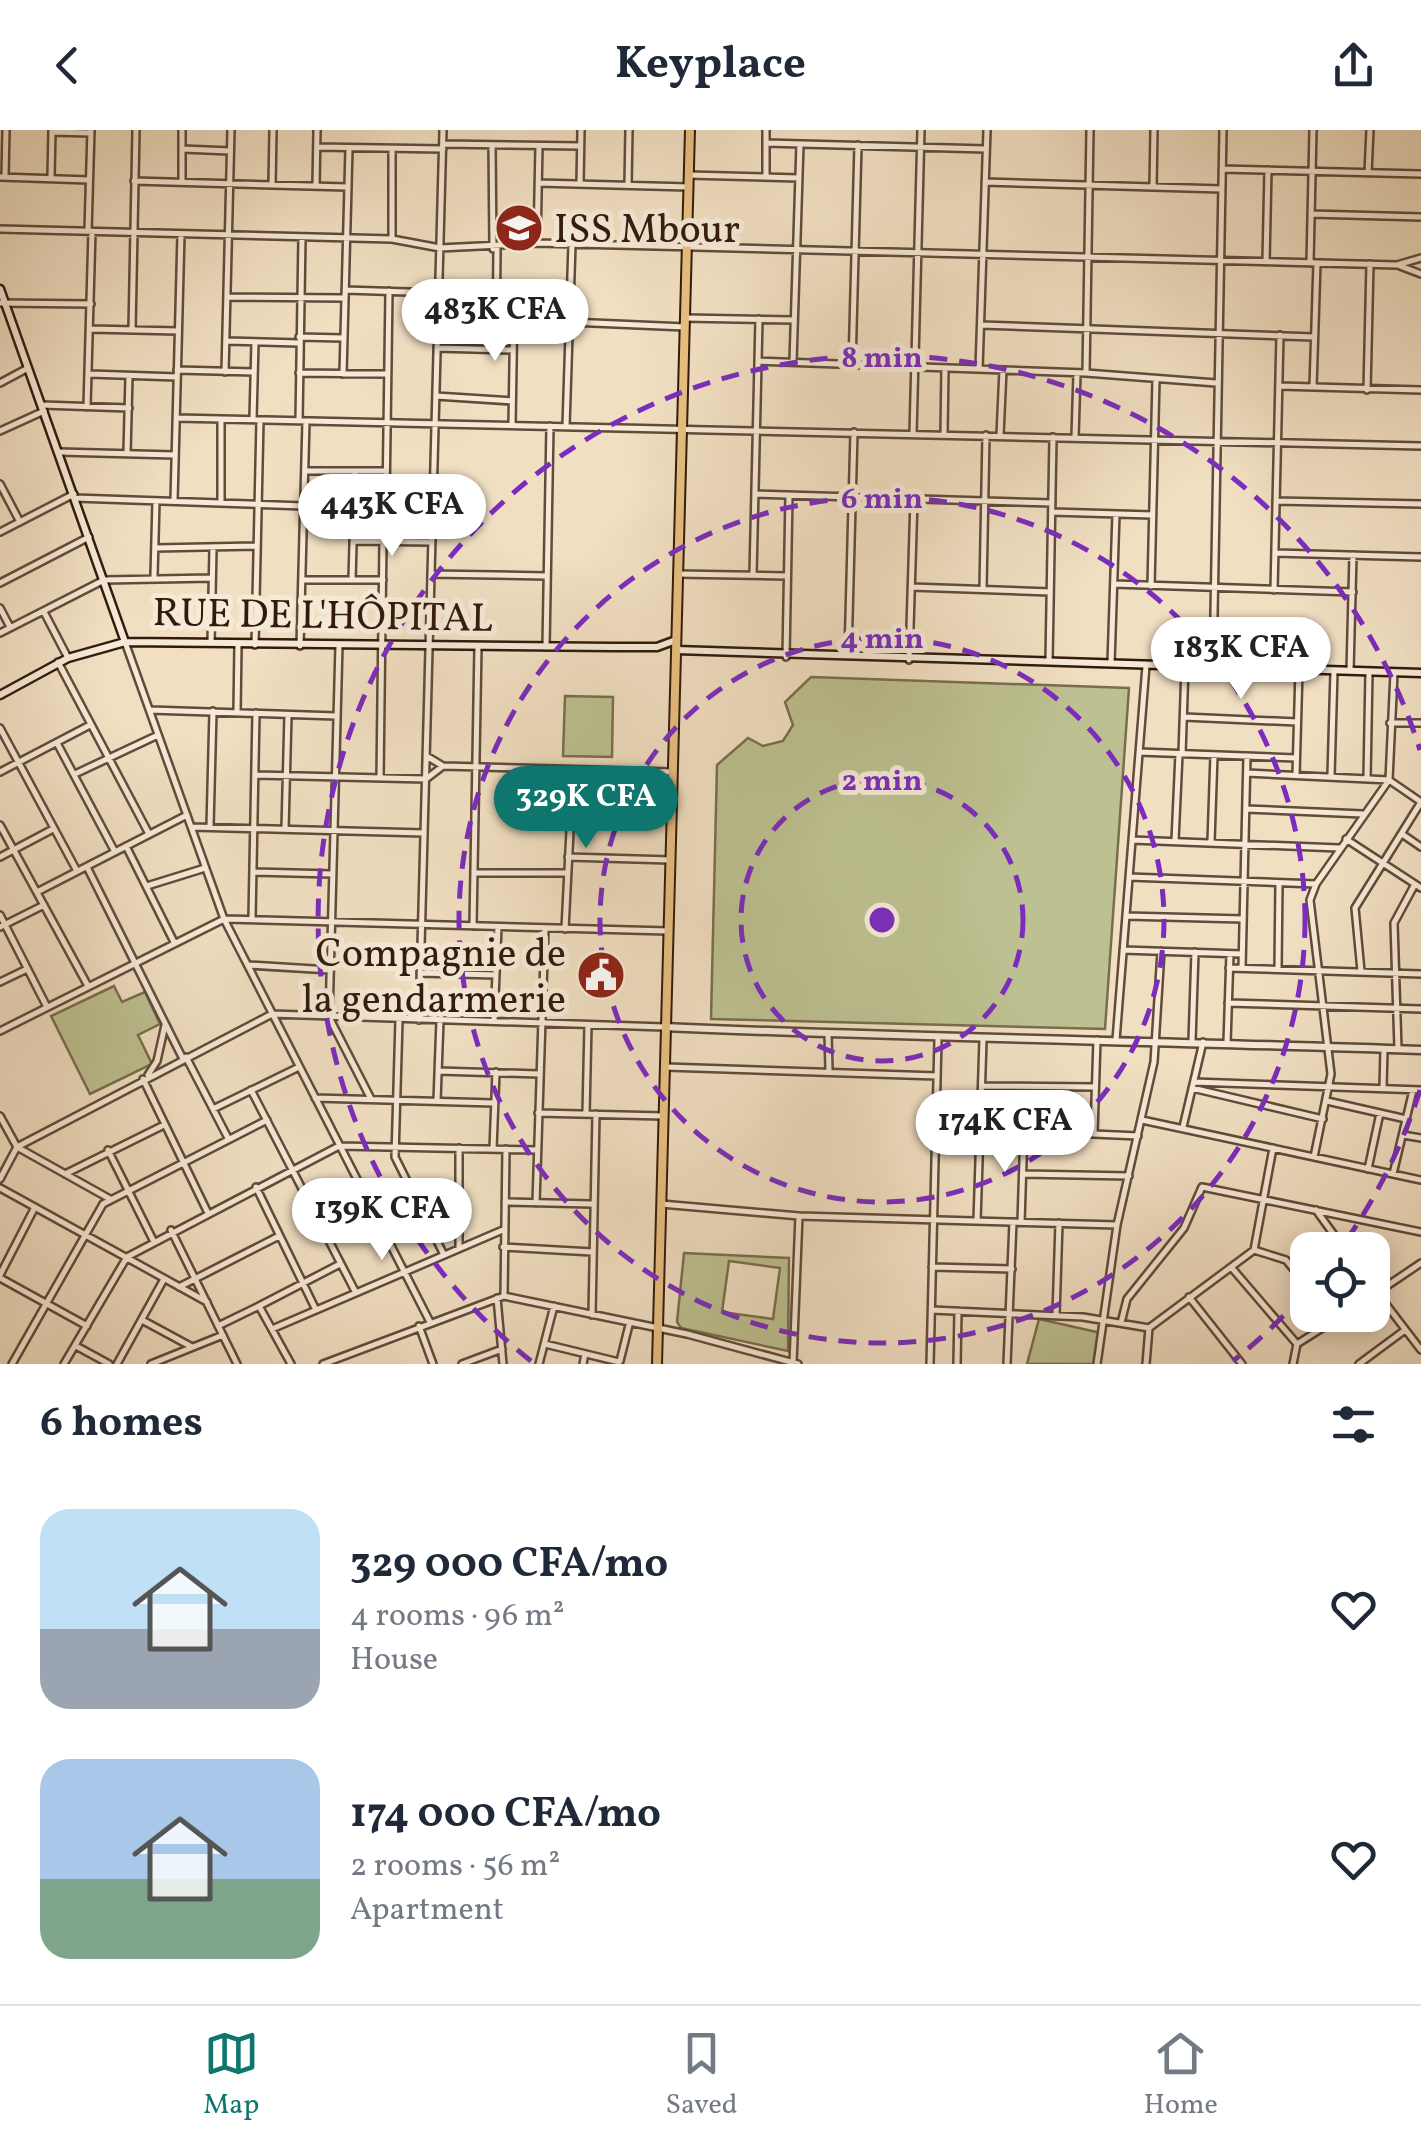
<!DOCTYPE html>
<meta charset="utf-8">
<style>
body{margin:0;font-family:Vollkorn,serif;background:#f6f6f7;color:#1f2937;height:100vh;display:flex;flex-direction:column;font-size:38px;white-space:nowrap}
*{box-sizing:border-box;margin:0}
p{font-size:32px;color:#747a83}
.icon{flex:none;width:55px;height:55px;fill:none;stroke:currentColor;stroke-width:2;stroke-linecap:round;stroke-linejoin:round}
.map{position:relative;height:1234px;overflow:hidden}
.side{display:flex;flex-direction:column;background:#fff;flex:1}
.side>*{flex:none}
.fabs{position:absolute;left:1290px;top:1102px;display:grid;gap:20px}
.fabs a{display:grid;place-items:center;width:100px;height:100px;border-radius:20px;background:#fff;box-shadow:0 5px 25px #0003;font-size:50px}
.price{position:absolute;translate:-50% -85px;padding:0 22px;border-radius:35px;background:#fff;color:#222;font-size:32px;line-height:65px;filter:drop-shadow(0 2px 5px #0008)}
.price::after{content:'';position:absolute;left:50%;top:60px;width:30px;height:22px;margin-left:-15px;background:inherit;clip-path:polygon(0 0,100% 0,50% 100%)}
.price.on{background:#0f766e;color:#fff}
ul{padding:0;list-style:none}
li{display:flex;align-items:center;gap:30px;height:250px;padding:0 40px}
li span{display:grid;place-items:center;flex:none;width:280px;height:200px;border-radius:30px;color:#555}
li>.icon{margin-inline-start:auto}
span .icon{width:120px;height:120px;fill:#fffc;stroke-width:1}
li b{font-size:42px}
h2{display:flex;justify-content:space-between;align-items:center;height:120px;padding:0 40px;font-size:42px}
header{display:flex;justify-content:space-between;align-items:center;height:130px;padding:0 40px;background:#fff;font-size:45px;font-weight:700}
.menu{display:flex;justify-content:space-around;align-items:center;height:140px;border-top:2px solid #e0e1e3;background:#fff;font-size:28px;color:#747a83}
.menu a{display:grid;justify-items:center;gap:5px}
.menu .on{color:#0f766e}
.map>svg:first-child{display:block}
.green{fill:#bdc191;stroke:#786e4f;stroke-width:2.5;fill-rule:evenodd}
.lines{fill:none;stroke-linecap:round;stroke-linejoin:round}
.minor-casing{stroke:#624b3a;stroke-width:10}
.tertiary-casing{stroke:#624b3a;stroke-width:11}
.secondary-casing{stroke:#321a0d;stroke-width:11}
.trunk-casing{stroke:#321a0d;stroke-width:12}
.minor{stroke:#f6ead7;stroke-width:5}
.tertiary{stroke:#f6ead7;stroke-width:6}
.secondary{stroke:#f6ead7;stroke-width:6}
.trunk{stroke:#e8c081;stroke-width:8}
.ring{fill:none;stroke:#7b2cbf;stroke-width:5;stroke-dasharray:18 12}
.labels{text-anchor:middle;stroke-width:10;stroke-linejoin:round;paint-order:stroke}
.poi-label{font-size:40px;fill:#321a0d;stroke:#f6ead7;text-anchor:start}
.street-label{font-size:40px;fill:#321a0d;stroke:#f6ead7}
.centre{fill:#7b2cbf;stroke:#f6ead7;stroke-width:5}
.ring-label{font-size:30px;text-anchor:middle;font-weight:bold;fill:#7b2cbf;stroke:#f6ead7;stroke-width:10;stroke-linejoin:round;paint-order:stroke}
</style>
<header><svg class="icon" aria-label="back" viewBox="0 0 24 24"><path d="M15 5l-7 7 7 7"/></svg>Keyplace<svg class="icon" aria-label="share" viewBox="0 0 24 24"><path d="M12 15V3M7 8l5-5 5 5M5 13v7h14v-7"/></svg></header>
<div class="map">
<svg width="1421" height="1234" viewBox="0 0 1421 1234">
<rect width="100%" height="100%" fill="#f1dfc2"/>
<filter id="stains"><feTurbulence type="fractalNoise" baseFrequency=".002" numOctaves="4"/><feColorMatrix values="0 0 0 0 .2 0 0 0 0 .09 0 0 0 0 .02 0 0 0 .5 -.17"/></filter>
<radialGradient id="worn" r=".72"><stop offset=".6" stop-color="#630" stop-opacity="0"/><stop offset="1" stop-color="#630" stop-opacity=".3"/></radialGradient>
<path class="green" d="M811,547l318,11 -24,341 -394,-10 6,-254 31,-27 15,8 20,-5 10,-16 -8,-23z
M565,566l48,1 -1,60 -49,-1z
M114,856l8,16 23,-10 15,32 -22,11 14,29 -62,30 -39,-78z
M684,1123l105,5 -1,93 -107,-23 -4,-6zM729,1131l51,7 -7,51 -51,-7z
M1039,1189l62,14 -6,31h-68z"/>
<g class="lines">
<g class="minor-casing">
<path id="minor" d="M52,2l39,1
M766,13l220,6
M444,14l136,2
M492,15l1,104
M317,17l126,2
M183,19l47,2
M1222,39l199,5
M1368,43l2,-43
M689,45l110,3
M0,47l89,3
M5,47l1,-47
M51,47l1,-47
M766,47v-47
M134,51l213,6
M182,52v-52
M985,52l237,7
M538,53l151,4
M580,54l1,-54
M272,55l1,-55
M628,55l1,-55
M316,56l1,-56
M1153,57l1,-57
M1311,84l110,3
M0,99l392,10 48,9 97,-5 860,22 24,-7
M88,101l3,-101
M392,109v-90
M537,113l2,-97
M1266,132l2,-92
M1310,133l3,-133
M1400,136l21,8
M345,160l94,3
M227,167l117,1
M0,173l91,1
M498,174l72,2
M685,188l109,2
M570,192l115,5
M981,195l333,12
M91,199l87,2
M132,200l4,-200
M299,207l44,1
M226,211l73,2
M437,218l76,2
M496,218l1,-100
M758,231l328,12 130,10
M793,232l7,-218
M852,235l6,-220
M979,239l8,-239
M177,240l77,2
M225,242l6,-242
M299,243l87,1
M1086,243l4,-243
M90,244l87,3
M343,244l6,-226
M0,253l28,-15
M1279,256l142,4
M1313,257l4,-124
M1367,260l3,-126
M436,266l76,5
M42,275l87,3
M87,277l5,-176
M176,288l1245,28
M253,289l2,-77
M299,291l3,-184
M512,295l2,-121
M566,296l6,-182
M0,301l44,-20
M913,304l8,-304
M944,304l1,-66
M1000,305l3,-65
M1075,307l2,-64
M59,322l116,3
M127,323l2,-77
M305,341h81
M0,354l20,38
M755,364l297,9
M75,368l229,8
M354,369l79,3
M386,370l3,-209
M174,371l7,-267
M1276,371l145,3
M221,373v-84
M1052,382l100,3
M0,402l74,-38
M353,411l79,1
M155,418l102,-2
M1275,423l146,4
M431,444l115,2
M678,444l109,2
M753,445l6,-256
M154,446l2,-75
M302,450h81
M352,450l3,-109
M0,453l89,-46
M1114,454l239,8
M1151,456l5,-207
M911,457l139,5
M983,459l3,-154
M1274,460l6,-255
M0,478l10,19
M44,482l24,46
M0,503l104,-53 108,-2
M125,512l99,277 206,403
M211,513l2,-95
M255,515l5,-225
M339,515l-10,372 42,82
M300,516l6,-225
M546,517l4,-221
M848,524l6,-222
M786,527l3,-162
M909,530l5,-161
M1049,531l4,-224
M58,532l91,172
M1111,533l5,-149
M1213,538l10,-538
M1350,541l3,-116
M150,580l186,6
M237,582l1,-67
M1184,587l113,5
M1390,593h31
M0,598l77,143
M57,613l58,109
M1139,622l157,6
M1182,624l3,-87
M428,627l15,9 229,6
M0,642l90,-47
M1247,643l142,7 32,22
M75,644l83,-39
M256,645l170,4 17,-13
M1296,645l3,-105
M1331,646l3,-105
M380,648l3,-237
M1367,649l2,-107
M1246,679l117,5
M0,695l88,161
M192,697l232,6
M210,697l3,-116
M285,699l3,-114
M1402,704l19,13
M1346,709l75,49
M1132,710l207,8
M1175,711l4,-87
M1211,712l3,-87
M126,716l48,96
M0,727l53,-28
M568,727l102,3
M87,737l96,192
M253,742l79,2
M475,743h92
M1129,747l187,7
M147,756l58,-18
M37,762l150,-77
M0,785l47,92
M1126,786l117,3
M252,788l4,-205
M473,796l5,-280
M0,797l44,-22
M565,799l8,-157
M1123,820l119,4
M248,835l82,5
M1229,838l192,6
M1242,838l5,-212
M1278,839l1,-86
M1361,841l-6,-63 66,-106
M420,843l76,2
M0,852l27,-13
M1228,873l193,6
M399,890l-4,137 49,98
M419,890l24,-890
M494,891l4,-94
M0,901l224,-112 444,12
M828,904l1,36
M1116,910l30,-374
M1192,911l3,-89
M1227,913l3,-89
M1398,919l-4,-126 21,-39
M186,927l42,81
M666,937l271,9
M439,941l100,3
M148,945l9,-14 8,-36
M143,949l64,132
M1194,952l227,8
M982,956l113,1
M1192,958l131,31
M1383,958l1,-39
M251,960l105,203
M315,968l179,5
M437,971l3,-81
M1327,971l79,18
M213,979l86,-42
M538,983l125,3
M586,984l2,-89
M0,986l17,31 93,52
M1142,990l279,60
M934,997l204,9
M1183,997l20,-85
M1094,1002l3,-92
M1403,1005l18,3
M493,1019l3,-77
M108,1020l45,90
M1314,1027l17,-83 -21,-174 6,-16 73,-104 5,-107
M1368,1039l12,-56
M65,1044l99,-49
M1023,1044l106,2
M1393,1044l20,-84
M0,1049l17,-32 255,-133 392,13
M256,1057l60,123
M0,1058l207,114
M414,1064h45
M505,1072l87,2
M536,1073l9,-275
M661,1074l138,12 318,9
M1316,1080l29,40
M977,1091l6,-181
M1021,1092l3,-92
M171,1100l66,134
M503,1117l89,5
M459,1118v-100
M1254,1120l32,10 22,27
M932,1137l80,2
M1231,1137l66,77 -4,20
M0,1145l35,-68
M0,1148l87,48
M1372,1156l49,64
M179,1157l100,-51
M504,1166l2,-147
M1372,1166l49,-33
M1189,1167l53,67
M497,1168l6,66
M259,1176l81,-42
M932,1180l151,7 66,11 -3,36
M592,1185l4,-201
M1056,1185l3,-92
M142,1190l50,27
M1121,1193l6,-24 57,-71 18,-41 219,45
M218,1196l41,-20 32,58
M419,1196l14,38
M1149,1198l105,-78 19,-102
M272,1199l233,-100
M545,1214l74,18
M1297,1214l46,-29
M76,1216l33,18
M620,1231l9,-36
M793,1233l6,-147
M12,1234l91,-160 164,-84
M64,1234l63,-107 212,-111 198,4
M117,1234l47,-85
M151,1234l72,-29
M323,1234l181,-68 183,38 111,30
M462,1234l40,-15
M539,1234l15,-58
M583,1234l2,-10
M930,1234l8,-325
M957,1234l1,-53
M1007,1234l6,-142
M1097,1234l20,-139 37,-163 7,-111
M1359,1234l46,-34"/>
</g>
<g class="tertiary-casing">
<path id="tertiary" d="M664,897c252,11 505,14 757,23"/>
</g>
<g class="secondary-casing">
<path id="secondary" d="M0,159l125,353
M676,520l745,23
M0,565l68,-37 57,-16 487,5h45l19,-7"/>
</g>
<g class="trunk-casing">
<path id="trunk" d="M657,1234l33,-1234"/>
</g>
<use href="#minor" class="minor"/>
<use href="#tertiary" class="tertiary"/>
<use href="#secondary" class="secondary"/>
<use href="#trunk" class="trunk"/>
</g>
<g class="ring">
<circle cx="882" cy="790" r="141"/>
<circle cx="882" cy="790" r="282"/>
<circle cx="882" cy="790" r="423"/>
<path d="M1420 960A564 564 0 0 1 1341 1118M1304 1164A564 564 0 0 1 1233 1231M531 1231A564 564 0 1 1 1420 620"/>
</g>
<defs>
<g id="university-disc" transform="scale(2.5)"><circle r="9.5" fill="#8f2418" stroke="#f6ead7"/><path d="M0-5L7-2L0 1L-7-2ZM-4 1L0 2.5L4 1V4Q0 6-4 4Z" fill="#fff"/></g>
<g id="civic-disc" transform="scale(2.5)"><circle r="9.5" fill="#8f2418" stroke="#f6ead7"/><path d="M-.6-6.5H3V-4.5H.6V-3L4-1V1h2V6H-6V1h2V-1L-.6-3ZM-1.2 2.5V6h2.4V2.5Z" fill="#fff"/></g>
</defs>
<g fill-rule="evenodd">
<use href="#university-disc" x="519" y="98"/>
<use href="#civic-disc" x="601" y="845"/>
</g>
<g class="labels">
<g class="poi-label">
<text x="554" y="112">ISS Mbour</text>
<text x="566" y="836" text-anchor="end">Compagnie de<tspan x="566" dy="46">la gendarmerie</tspan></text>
</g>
<g class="street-label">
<text transform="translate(323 484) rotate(1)" y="14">RUE DE L'HÔPITAL</text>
</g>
</g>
<circle cx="882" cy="790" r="15" class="centre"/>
<g class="ring-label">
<text x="882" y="237">8 min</text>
<text x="882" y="378">6 min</text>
<text x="882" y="518">4 min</text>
<text x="882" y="660">2 min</text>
</g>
<rect width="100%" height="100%" filter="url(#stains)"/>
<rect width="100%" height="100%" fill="url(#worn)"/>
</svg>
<div class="fabs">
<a><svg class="icon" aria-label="locate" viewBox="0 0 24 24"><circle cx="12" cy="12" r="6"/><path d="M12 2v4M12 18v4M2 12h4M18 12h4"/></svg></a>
</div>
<b class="price" style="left:495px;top:234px">483K CFA</b>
<b class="price" style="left:392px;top:429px">443K CFA</b>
<b class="price" style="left:1241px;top:572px">183K CFA</b>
<b class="price on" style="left:586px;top:721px">329K CFA</b>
<b class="price" style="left:1005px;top:1045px">174K CFA</b>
<b class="price" style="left:382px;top:1133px">139K CFA</b>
</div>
<section class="side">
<h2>6 homes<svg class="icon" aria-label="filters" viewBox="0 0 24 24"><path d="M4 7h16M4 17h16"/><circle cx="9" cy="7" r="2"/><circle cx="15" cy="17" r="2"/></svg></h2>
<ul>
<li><span style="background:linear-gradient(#bfe0f5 60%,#9aa5b1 0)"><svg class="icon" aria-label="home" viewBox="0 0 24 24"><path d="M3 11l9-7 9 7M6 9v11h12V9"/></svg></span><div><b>329 000 CFA/mo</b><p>4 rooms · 96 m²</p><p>House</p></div><svg class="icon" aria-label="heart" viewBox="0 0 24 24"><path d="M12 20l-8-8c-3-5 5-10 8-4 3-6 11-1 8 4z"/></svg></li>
<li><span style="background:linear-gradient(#a9c7e8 60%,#7fa58c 0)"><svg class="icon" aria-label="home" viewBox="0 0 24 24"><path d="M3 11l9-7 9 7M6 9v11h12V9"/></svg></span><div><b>174 000 CFA/mo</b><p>2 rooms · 56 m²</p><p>Apartment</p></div><svg class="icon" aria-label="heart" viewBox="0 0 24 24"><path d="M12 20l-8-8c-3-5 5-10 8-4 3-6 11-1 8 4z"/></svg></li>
</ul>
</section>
<nav class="menu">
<a class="on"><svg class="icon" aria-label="map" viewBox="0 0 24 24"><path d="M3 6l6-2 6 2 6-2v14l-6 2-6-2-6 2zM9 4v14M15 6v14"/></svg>Map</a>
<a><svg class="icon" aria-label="saved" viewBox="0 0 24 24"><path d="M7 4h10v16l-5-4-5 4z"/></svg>Saved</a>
<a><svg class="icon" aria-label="home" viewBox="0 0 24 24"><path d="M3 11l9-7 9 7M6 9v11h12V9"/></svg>Home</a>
</nav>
